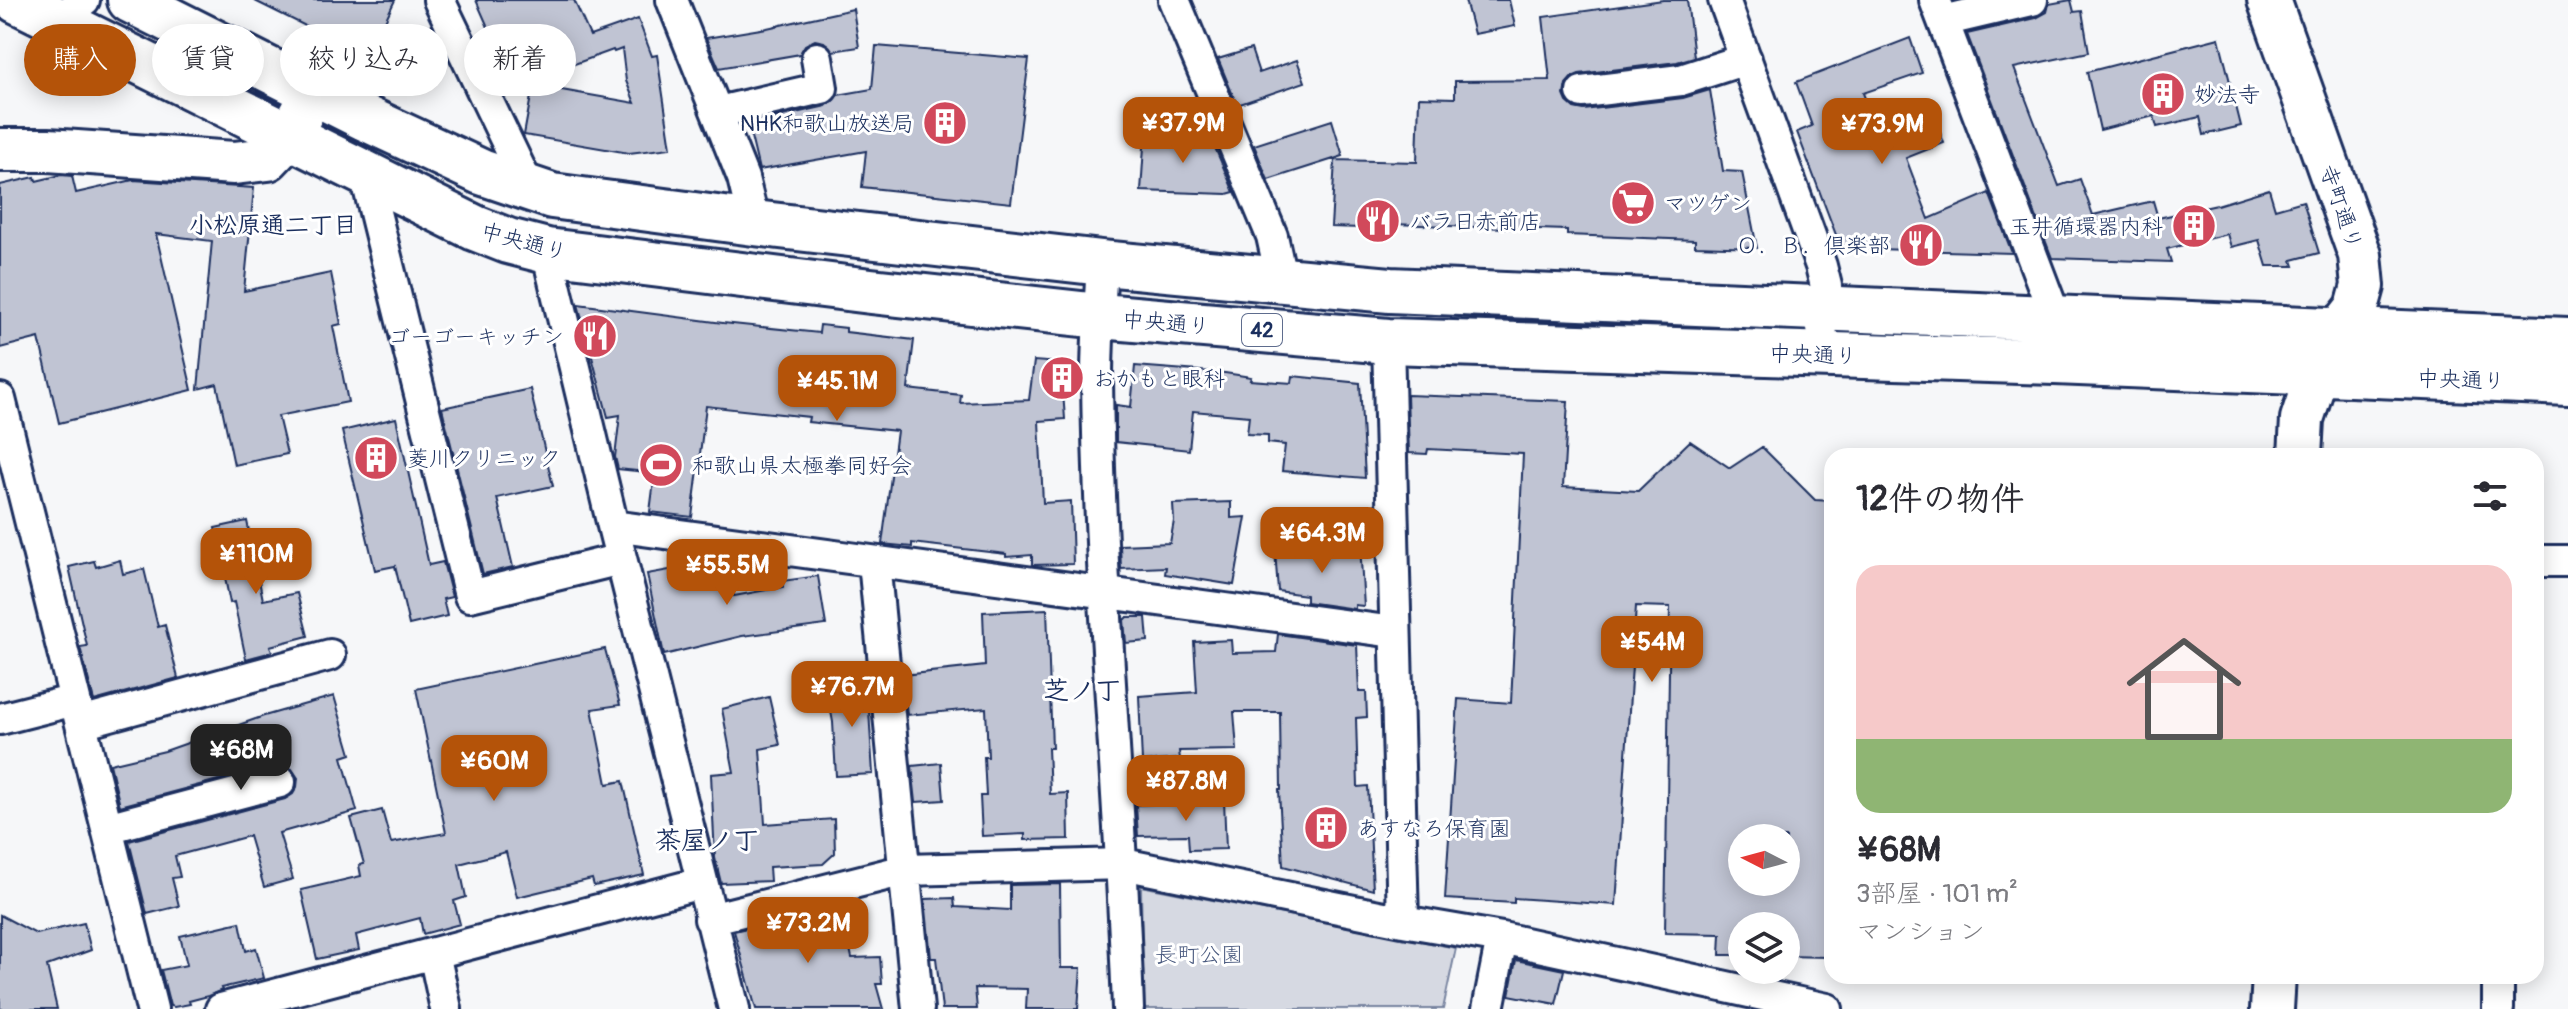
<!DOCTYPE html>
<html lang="ja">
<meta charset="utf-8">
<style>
body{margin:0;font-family:Pangolin,"Klee One",sans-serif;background:#f2f2f3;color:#2b2b33;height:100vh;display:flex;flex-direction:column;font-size:30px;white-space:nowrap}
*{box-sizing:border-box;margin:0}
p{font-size:26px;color:#7c7c81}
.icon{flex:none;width:44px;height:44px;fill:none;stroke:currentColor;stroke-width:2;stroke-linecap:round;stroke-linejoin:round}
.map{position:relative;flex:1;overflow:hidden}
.details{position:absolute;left:1824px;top:448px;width:720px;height:536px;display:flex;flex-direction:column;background:#fff;border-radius:24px;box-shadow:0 4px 20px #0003}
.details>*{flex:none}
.top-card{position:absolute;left:24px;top:24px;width:760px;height:72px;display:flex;gap:16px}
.needle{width:52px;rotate:276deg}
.buttons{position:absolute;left:1728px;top:824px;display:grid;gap:16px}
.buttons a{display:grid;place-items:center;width:72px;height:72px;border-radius:50%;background:#fff;box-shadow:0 4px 20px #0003;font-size:40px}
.price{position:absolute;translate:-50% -68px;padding:0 18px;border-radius:16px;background:#b45309;color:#fff;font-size:26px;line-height:52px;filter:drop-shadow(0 2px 4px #0008)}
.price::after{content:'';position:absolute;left:50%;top:48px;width:24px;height:18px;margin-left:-12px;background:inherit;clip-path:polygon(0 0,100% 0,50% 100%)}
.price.current{background:#222;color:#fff}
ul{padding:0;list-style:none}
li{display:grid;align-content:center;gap:16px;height:424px;padding:0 32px}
li span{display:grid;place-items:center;height:248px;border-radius:24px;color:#555}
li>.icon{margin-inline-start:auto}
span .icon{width:144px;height:144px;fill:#fffc;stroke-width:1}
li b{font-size:34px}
h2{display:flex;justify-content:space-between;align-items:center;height:96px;padding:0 32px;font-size:34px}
.pill{padding:0 28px;border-radius:36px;background:#fff;box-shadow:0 4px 20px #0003;font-size:28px;line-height:72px}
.pill.current{background:#b45309;color:#fff}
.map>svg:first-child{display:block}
.green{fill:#d6d9e2;stroke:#7884a0;stroke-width:2}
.building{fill:#c0c4d3;stroke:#1b2f5e;stroke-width:2;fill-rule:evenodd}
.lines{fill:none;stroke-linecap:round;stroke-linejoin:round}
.street-casing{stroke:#1b2f5e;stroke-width:36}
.secondary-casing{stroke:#1b2f5e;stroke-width:48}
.highway-casing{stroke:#1b2f5e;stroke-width:50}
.street{stroke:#fff;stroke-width:30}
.secondary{stroke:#fff;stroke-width:42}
.highway{stroke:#fff;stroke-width:44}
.labels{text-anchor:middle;stroke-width:6;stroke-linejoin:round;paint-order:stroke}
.shield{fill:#fff;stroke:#5f6d8e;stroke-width:2}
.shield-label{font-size:20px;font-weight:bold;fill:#1b2f5e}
.poi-label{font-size:22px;fill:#1b2f5e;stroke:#fff;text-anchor:start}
.street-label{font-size:22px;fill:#1b2f5e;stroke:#fff}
.park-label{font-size:22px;fill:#4a5a7f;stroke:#fff}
.neighbourhood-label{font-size:24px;font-weight:bold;fill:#1b2f5e;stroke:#fff}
.quarter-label{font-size:26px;font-weight:bold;fill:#1b2f5e;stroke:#fff}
</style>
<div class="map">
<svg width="2568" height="1009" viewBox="0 0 2568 1009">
<rect width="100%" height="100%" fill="#f6f7f9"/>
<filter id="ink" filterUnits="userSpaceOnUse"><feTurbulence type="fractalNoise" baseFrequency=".0125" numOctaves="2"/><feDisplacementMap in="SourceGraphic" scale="16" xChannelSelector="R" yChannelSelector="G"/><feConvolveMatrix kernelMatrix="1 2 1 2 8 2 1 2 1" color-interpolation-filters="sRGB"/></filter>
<g filter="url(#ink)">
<path class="green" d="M1141,886l315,62 -13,61h-300z"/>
<path class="building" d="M253,0h142l-11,23 7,3 -8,16 18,9 -12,22 -55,-27 2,-5z
M476,0h98l16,36 48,-17 14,37 5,-1 14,93 -42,5 -105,-18 9,-50 102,18 -9,-22 -4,-32 -8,3 -1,-2 -99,36z
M1465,0h44l6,26 -41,8z
M1663,0h24l7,57 -17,5 -98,12 -7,3 -6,7 -2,11 3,7 7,6 10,2 99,-12 27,-8 13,81 19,1 15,76 -62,-2v-6l-128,-5v-5l-175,-6v5l-61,-2 4,-67 82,2 2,-65 36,1v-17l95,-1 -7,-63z
M2071,0l3,12 8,-1 7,41 -75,16 45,118 21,-7 13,36 60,-14 5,17 59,-13 52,-16 6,20 28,-8 16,52 -27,7 2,6h-27l-8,-26 -28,7 -4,-13 -60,15 4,13 -119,-4 -85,-224 69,-16 11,-6 2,-8z
M853,9l6,38 -26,4 -9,-9 -9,-2 -10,5 -5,9 -81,14 -13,-30 61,-10z
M1910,38l12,35 -59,20 20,51 54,-20 7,19 -38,15 23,61 60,-26 23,60 -171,-5 -44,-116 15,-6 -16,-44z
M2219,38l22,88 -37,9 -4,-18 -43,10 -3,-11 -54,14 -13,-58z
M876,46l153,13 -18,144 -149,-16 4,-36 -107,19 -11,-46 78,-18 12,-11 34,-6z
M1251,49l8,24 38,-13 8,22 -68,23 -19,-46z
M1332,120l11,36 -75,24 -14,-35z
M1145,132l65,4 24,56 -7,2 -86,-3z
M61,175l11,1 4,17 57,-13 121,8 -10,103 87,-18 10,51 -8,2 15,76 -70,14 9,38 -53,11 -17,-81 -19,5 14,-148 -56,-7 36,156 -133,33 -20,-85 -39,10v-163l35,-8 1,4z
M578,304l145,19 96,10 1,-8 26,3v4l68,8 -6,49 53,6 -1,8 69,-3 5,-39 39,3 -4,29 -6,-1 2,27 -26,2 4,82 28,-2 2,63 -41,1v-10l-26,2v-3l-94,-11v4l-30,-3 15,-113 -89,-9 1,-5 -103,-11 -14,111 -42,-5 5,-39 -37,-4 -3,-12 5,-42 -12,2z
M1135,366l90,7 26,4 -1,3 42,3 1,-7 67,7 5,95 -83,-7 3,-26 -17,-2v-8l-21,-1 2,-18 -56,-5 -4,39 -73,-8v-37l15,2z
M530,389l23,97 -56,12 16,69 -30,7 -41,-166z
M1407,395l161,6 -5,86 75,4 52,-50 40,27 32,-21 53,53 17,1v179l-6,277 -40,-1v-30h-44v29h-22l1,-21 -56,-1 5,-326 -34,-1 -20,299 -102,-7v5l-69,-4 13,-200 53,4 12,-249 -95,-5 -1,5 -18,-1zM1742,838h44v44h-44z
M396,418l33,147 14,-3 9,35 -9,2 4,17 -38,9 -14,-59 -20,4 -33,-139z
M1231,502v16l15,-1 -12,68 -69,-11 1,-7 -45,2 -1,-24 50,-2 4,-22 -1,-17z
M247,521l16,79 34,-7 11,43 -38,10 2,6 -26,7 -12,-57 -4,1 -15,-75z
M1360,546l4,60 -9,-1v4l-49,-7v-7l-28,-4 -3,-41z
M120,560l3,14 21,-5 14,58 7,-2 13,53 -84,23 -14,-54 7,-1 -18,-79 25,-6 2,6z
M725,560l9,36 49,-9 -1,-6 36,-5 8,49 -84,11 -78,19 -17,-81z
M1047,609l5,139h-4l2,46 18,-1 1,46 -44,1v-6l-43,2 -2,-40h6l-2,-39h4l-2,-49 -79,7 -4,-40 82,-9 -2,-54z
M1127,617h19l2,24 -22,2 -2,-23z
M1278,634l79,11 2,47h7l1,25 -11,1 2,69 10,-1 5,104 -90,-24 -4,-76h2l-1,-78h-46l3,38 -58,1 1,8 -38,3 -3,-66 58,-4 -3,-50 37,-2 1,13 44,-1z
M605,649l15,56 -28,4 15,75 16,-3 21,94 -50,11 -2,-7 -75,18 -11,-45 -47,12 7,33 -12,4 6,23 -37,10 -3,-16 -64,17 3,15 -42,9 -16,-69 60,-14 -2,-11 5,-1 -13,-46 31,-8 9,33 55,-10 -30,-144z
M867,679l6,95 -37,2 -3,-54 -6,-32z
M334,696l17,58 -9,3 15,54 -78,22 14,46 -29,8 -15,-51 -74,20 5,21 -8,1 7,28 -32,8 -18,-73 156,-42 8,-5 4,-7 1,-9 -6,-9 -8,-4h-9l-155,41 -10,-42 55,-13 99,-35z
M769,697l11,48 -20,4 5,75 69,-5 1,34 -12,11 -54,3 1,14 -49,2 -6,-25 -4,-84 23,-2 -12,-63z
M941,763l3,37 -28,2 -4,-36z
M1224,800l2,49 -37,1 -1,-15 -50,1 -2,-31z
M1060,884l1,84h20l-3,41h-52l1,-20 -52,-1 2,21h-35l-6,-51h-5l-6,-59 29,-1 1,9 55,3v-25z
M841,906l11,52 28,-1 2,27h-6l7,25h-127l-22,-78z
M0,915l36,19 48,-11 7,27 -44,16 10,43h-57z
M240,922l6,29 10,-3 8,30 -43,10 1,2 -14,6 -19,5 1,3 -16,3 -4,-1 -9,-36 26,-5 -7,-29z
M1516,960l48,10 -8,34 -47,-9z"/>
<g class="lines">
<g class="street-casing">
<path id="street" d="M439,0l91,190
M672,0l71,178 11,45
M1174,0l98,236 6,27v17
M1724,0l97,266 5,20 -4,42
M1935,0l121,319 -1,17
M57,20l27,-20
M1943,21l89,-21
M1582,92l99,-12 65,-21
M718,112l104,-24 -5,-30
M366,176l104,420 151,-37
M547,251l66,275 121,483
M1102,263c-2,38 -5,77 -5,115 2,211 24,421 31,631
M1388,341l15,580
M0,399l152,610
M613,526l781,106
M2536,561h32
M874,562l44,447
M0,719l75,-19
M81,723l249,-68
M107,828l173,-46
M710,919l195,-49 218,-6 280,57 99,17 325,71
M434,953l12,56
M2498,976v33
M221,1009l480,-126
M1488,1009l14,-71"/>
</g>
<g class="secondary-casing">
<path id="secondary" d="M2269,0l91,255 3,31 -6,22 -18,23 -22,43 -15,45 -2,37
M0,150h48l186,13 34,-4 21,-22 24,-45
M2272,1009l2,-33"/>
</g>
<g class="highway-casing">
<path id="highway" d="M16,0l459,228 33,13 39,10 324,40 229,25 288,25 667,21 513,21
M130,0l235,118 116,54 71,24 202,27 348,40 288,27 1178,50"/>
</g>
<use href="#street" class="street"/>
<use href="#secondary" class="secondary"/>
<use href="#highway" class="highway"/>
</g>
</g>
<defs>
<g id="building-disc" transform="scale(2.3)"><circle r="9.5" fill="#d1495b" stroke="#fff"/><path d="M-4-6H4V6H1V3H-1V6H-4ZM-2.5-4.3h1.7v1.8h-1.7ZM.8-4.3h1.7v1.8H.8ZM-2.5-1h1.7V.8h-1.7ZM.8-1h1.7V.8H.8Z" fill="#fff"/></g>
<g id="supermarket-disc" transform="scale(2.3)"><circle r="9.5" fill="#d1495b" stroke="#fff"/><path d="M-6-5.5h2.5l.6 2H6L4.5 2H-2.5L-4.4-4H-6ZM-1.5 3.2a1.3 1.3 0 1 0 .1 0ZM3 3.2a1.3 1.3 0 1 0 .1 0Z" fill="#fff"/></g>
<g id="restaurant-disc" transform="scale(2.3)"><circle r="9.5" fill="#d1495b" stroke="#fff"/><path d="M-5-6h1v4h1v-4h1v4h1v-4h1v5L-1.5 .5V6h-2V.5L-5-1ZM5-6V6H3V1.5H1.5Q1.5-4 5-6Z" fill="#fff"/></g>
<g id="stadium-disc" transform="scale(2.3)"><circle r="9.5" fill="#d1495b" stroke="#fff"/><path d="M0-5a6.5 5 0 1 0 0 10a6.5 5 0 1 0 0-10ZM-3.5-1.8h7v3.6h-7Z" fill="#fff"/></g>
</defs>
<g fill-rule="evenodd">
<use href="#building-disc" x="2163" y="94"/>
<use href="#building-disc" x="945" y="123"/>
<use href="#supermarket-disc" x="1633" y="203"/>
<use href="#restaurant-disc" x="1378" y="221"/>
<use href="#building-disc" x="2194" y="226"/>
<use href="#restaurant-disc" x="1921" y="245"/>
<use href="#restaurant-disc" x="595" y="336"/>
<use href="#building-disc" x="1062" y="378"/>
<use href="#building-disc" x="376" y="458"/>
<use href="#stadium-disc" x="661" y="465"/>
<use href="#building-disc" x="1326" y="828"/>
</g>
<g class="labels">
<rect class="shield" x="1242" y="314" width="40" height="32" rx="6"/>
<g class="shield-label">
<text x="1262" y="337">42</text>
</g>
<g class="poi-label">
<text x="2194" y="102">妙法寺</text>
<text x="914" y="131" text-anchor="end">NHK和歌山放送局</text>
<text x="1664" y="211">マツゲン</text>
<text x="1409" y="229">バラ日赤前店</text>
<text x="2163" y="234" text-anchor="end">玉井循環器内科</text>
<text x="1890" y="253" text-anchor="end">Ｏ．Ｂ．倶楽部</text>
<text x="564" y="344" text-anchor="end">ゴーゴーキッチン</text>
<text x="1093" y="386">おかもと眼科</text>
<text x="407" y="466">菱川クリニック</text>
<text x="692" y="473">和歌山県太極拳同好会</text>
<text x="1357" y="836">あすなろ保育園</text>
</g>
<g class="street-label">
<text transform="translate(2342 207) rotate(71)" y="8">寺町通り</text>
<text transform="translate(524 241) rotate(15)" y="8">中央通り</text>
<text transform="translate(1166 322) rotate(5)" y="8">中央通り</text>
<text transform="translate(1813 354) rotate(2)" y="8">中央通り</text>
<text transform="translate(2461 379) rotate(2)" y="8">中央通り</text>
</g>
<g class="park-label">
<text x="1199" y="962">長町公園</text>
</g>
<g class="neighbourhood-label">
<text x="273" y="233">小松原通二丁目</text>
</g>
<g class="quarter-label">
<text x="1082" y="699">芝ノ丁</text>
<text x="707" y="849">茶屋ノ丁</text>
</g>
</g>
</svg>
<div class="buttons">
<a><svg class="needle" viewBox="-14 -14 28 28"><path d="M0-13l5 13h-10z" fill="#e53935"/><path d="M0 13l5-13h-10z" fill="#7c7c81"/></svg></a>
<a><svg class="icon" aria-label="layers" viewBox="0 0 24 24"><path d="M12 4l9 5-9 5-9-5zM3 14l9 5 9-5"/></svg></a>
</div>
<b class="price" style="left:1183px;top:165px">¥37.9M</b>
<b class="price" style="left:1882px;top:166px">¥73.9M</b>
<b class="price" style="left:837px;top:423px">¥45.1M</b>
<b class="price" style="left:1322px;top:575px">¥64.3M</b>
<b class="price" style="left:256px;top:596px">¥110M</b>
<b class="price" style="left:727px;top:607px">¥55.5M</b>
<b class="price" style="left:1652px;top:684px">¥54M</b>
<b class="price" style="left:852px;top:729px">¥76.7M</b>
<b class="price current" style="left:241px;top:792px">¥68M</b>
<b class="price" style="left:494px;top:803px">¥60M</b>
<b class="price" style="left:1186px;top:823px">¥87.8M</b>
<b class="price" style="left:808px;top:965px">¥73.2M</b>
<div class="top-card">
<a class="pill current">購入</a>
<a class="pill">賃貸</a>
<a class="pill">絞り込み</a>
<a class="pill">新着</a>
</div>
<section class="details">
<h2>12件の物件<svg class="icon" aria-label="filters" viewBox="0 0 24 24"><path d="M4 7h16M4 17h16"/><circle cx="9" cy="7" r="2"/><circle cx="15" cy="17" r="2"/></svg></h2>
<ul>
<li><span style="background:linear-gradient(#f6c9c9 70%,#8fb573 0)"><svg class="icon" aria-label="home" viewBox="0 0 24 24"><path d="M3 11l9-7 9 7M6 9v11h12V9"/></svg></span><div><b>¥68M</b><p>3部屋 · 101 m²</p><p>マンション</p></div></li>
</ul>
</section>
</div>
